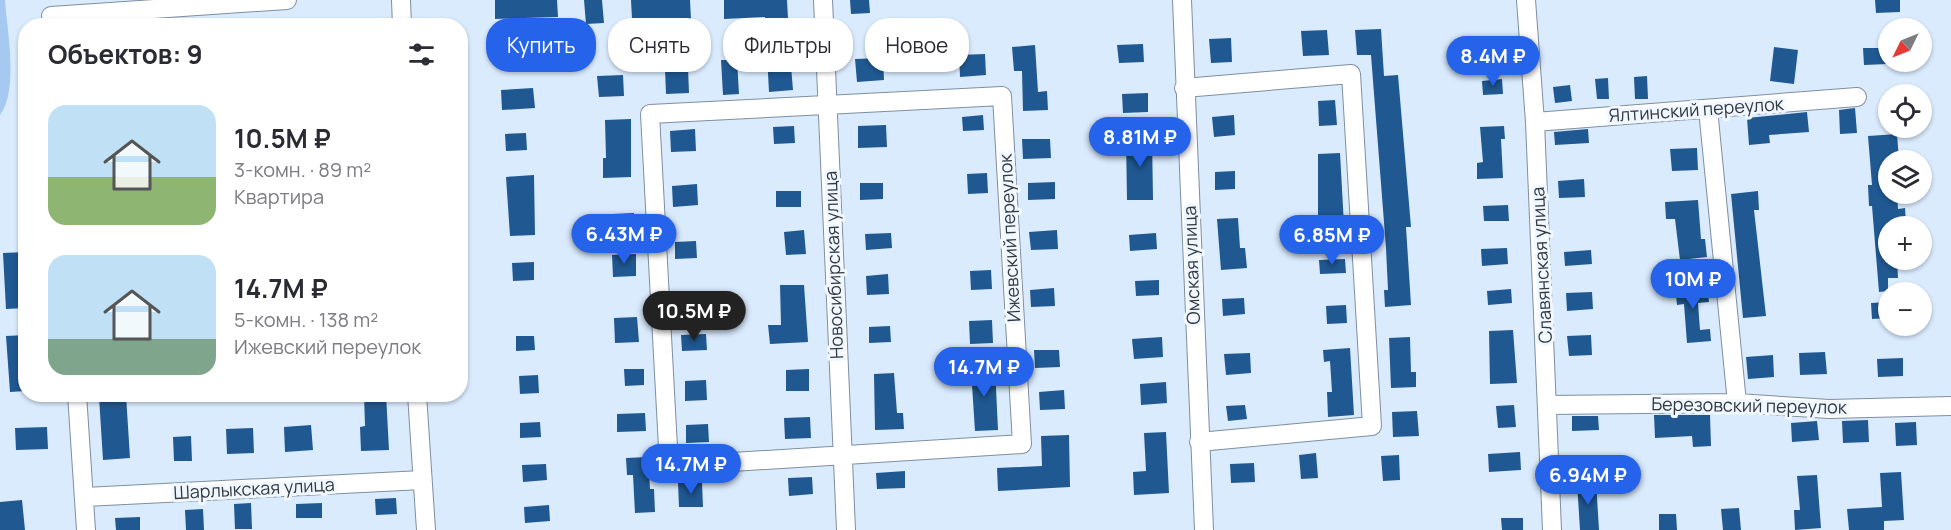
<!DOCTYPE html>
<html lang="ru">
<meta charset="utf-8">
<style>
body{margin:0;font-family:Manrope,sans-serif;background:#f7f7f7;color:#2b2b33;height:100vh;display:flex;flex-direction:column;font-size:22px;white-space:nowrap}
*{box-sizing:border-box;margin:0}
p{font-size:20px;color:#7c7c81}
.icon{flex:none;width:33px;height:33px;fill:none;stroke:currentColor;stroke-width:2;stroke-linecap:round;stroke-linejoin:round}
.map{position:relative;flex:1;overflow:hidden}
.sheet{position:absolute;left:18px;top:18px;width:450px;height:384px;display:flex;flex-direction:column;background:#fff;border-radius:24px;box-shadow:0 2px 4px #0004}
.sheet>*{flex:none}
.banner{position:absolute;left:486px;top:18px;width:570px;height:54px;display:flex;gap:12px}
.needle{width:39px;rotate:227deg}
.controls{position:absolute;left:1878px;top:18px;display:grid;gap:12px}
.controls a{display:grid;place-items:center;width:54px;height:54px;border-radius:50%;background:#fff;box-shadow:0 2px 4px #0004;font-size:30px}
.price{position:absolute;translate:-50% -51px;padding:0 14px;border-radius:21px;background:#2563eb;color:#fff;font-size:20px;line-height:39px;filter:drop-shadow(0 2px 3px #0008)}
.price::after{content:'';position:absolute;left:50%;top:36px;width:18px;height:14px;margin-left:-9px;background:inherit;clip-path:polygon(0 0,100% 0,50% 100%)}
.price.selected{background:#222;color:#fff}
ul{padding:0;list-style:none}
li{display:flex;align-items:center;gap:18px;height:150px;padding:0 30px}
li span{display:grid;place-items:center;flex:none;width:168px;height:120px;border-radius:18px;color:#555}
li>.icon{margin-inline-start:auto}
span .icon{width:72px;height:72px;fill:#fffc;stroke-width:1}
li b{font-size:26px}
h2{display:flex;justify-content:space-between;align-items:center;height:72px;padding:0 30px;font-size:26px}
.tag{padding:0 21px;border-radius:24px;background:#fff;box-shadow:0 2px 4px #0004;font-size:21px;line-height:54px}
.tag.selected{background:#2563eb;color:#fff}
.map>svg:first-child{display:block}
.green{fill:#a6c9f2}
.building{fill:#205891}
.lines{fill:none;stroke-linecap:round;stroke-linejoin:round}
.minor-casing{stroke:#7f8ea0;stroke-width:20}
.minor{stroke:#fff;stroke-width:18}
.labels{text-anchor:middle;stroke-width:6;stroke-linejoin:round;paint-order:stroke}
.street-label{font-size:18px;fill:#333941;stroke:#f0f7ff}
</style>
<div class="map">
<svg width="1951" height="530" viewBox="0 0 1951 530">
<rect width="100%" height="100%" fill="#daebfe"/>
<path class="green" d="M0,0h5c2,31 14,90 -5,115z"/>
<path class="building" d="M495,0h62l1,17 -63,2z
M584,0h18l2,23 -18,1z
M631,0h59l1,19h-59z
M724,0h63l1,19 -23,2v-4l-41,2z
M850,0h19l1,13 -19,1z
M1875,0h25v12l-24,1z
M1381,29l3,47 14,-1 13,152h-5l5,78 -26,2 -1,-17h4l-2,-42 -15,-193h-14l-2,-25z
M1327,30l2,25 -26,1 -2,-25z
M1231,38l1,24 -21,1 -2,-24z
M1497,38l1,16 -26,1 -1,-16z
M1143,44l1,18 -25,1 -2,-18z
M1035,45l3,47 9,-1 1,19 -25,1 -1,-40h-8l-2,-24z
M1774,47l24,3 -4,34 -24,-3z
M1863,48h25v16l-24,1z
M790,54l3,36 -24,2 -2,-37z
M985,54l1,21 -26,2 -1,-22z
M883,58l1,22 -27,2 -2,-23z
M721,60h16l2,34 -16,1z
M688,67l1,26 -23,1 -1,-25z
M623,75l1,21 -25,1 -2,-21z
M1647,76l1,23h-13l-1,-22z
M1608,78l1,21h-12l-2,-20z
M1502,79l1,15 -20,1 -1,-14z
M1570,85l2,16 -17,2 -2,-16z
M533,88l2,20 -33,2 -1,-20z
M1148,93v19l-25,1 -1,-19z
M1335,100l2,25 -18,1 -1,-25z
M1855,108l2,25 -17,1 -1,-24z
M1807,112l2,20 -40,3 1,8 -21,2 -2,-27z
M983,115l1,15 -21,1 -1,-14z
M1234,115l1,20 -21,2 -2,-20z
M631,119v58l-28,1v-20h3l-1,-38z
M886,125l1,22 -29,1v-22z
M794,126l1,17 -21,1 -1,-17z
M1504,126l1,13h-4l2,39 -26,1v-16l6,-1 -3,-35z
M695,129l1,22 -25,1 -1,-21z
M1588,129l1,14 -34,2 -1,-13z
M526,133l1,17 -21,1 -1,-17z
M1897,134l2,26h-11v34h9l1,15 7,-1 1,16 -18,2v34h9l1,18h-10v13l-9,1 -7,-86h-3l-1,-21h4l-4,-49z
M1152,136l1,64h-26l-1,-63z
M1022,139h28l1,19 -28,1z
M1697,148l1,22 -26,1 -2,-22z
M1340,153l4,72 -26,2v-73z
M1235,171v18l-20,1v-18z
M987,173l1,20 -20,1 -1,-20z
M534,175l1,60 -25,1 -4,-59z
M1584,179l1,18 -26,1 -1,-17z
M1055,182v17l-27,1v-17z
M860,183h23v16l-23,1z
M697,184l1,21 -25,2 -1,-21z
M776,191h25v16h-25z
M1758,191l1,19h-5l12,106 -23,2 -12,-124z
M1698,200l3,39h4l2,18 -27,3 -5,-41h-9l-1,-17z
M1508,205l1,16h-25l-1,-15z
M634,213v16l-20,1 -1,-16z
M1238,218l2,30h5l2,20 -26,2 -4,-51z
M804,230l2,24 -20,1 -2,-23z
M1057,230l1,19 -27,1 -2,-18z
M891,233l1,15 -26,2 -1,-16z
M1156,233l1,16 -27,2 -1,-16z
M696,241l1,17 -22,1v-17z
M1507,248l1,16 -26,2 -1,-17z
M1591,250l1,14 -27,2 -1,-14z
M26,252v56l-20,1 -3,-56z
M636,254v22l-23,1 -1,-22z
M1345,259l1,14 -26,1 -1,-14z
M534,262v18l-21,1 -1,-18z
M991,270l1,19 -21,1 -1,-19z
M888,274l1,20 -22,1 -1,-19z
M1159,280v15l-23,1 -1,-15z
M1707,282l2,20 -11,1 2,27 10,-1 1,12 -24,2 -3,-39 -7,1 -2,-20z
M780,285h24l4,57 -38,2 -2,-19h13z
M1054,288l1,18 -24,1 -1,-17z
M1511,289l1,14 -24,2 -1,-14z
M704,291l1,18 -27,1v-18z
M1592,292l1,17 -26,2 -1,-18z
M1244,298l1,16 -22,2 -1,-17z
M1888,302v16l-16,1 -1,-16z
M1346,305l1,18 -20,1 -1,-18z
M637,317l2,25 -24,1 -1,-25z
M992,320l1,23 -23,1 -1,-23z
M890,326l1,16 -22,1v-16z
M1513,330l4,53 -27,1 -1,-53z
M706,334l1,16 -25,1 -1,-16z
M26,335v56l-16,1 -4,-56z
M1591,335l1,20 -23,1 -2,-20z
M516,336h18l1,14 -19,1z
M1162,337l1,20 -29,2 -2,-20z
M1410,337l1,35h5v15l-25,1 -2,-50z
M1350,348l4,67 -26,2 -1,-25h5l-2,-31 -6,1 -1,-12z
M1034,350h25l1,17 -25,1z
M1825,352l2,22 -27,1 -1,-22z
M1250,353l1,20 -25,2 -2,-21z
M1773,355l1,22 -26,2 -2,-22z
M1903,358v18l-25,1 -1,-18z
M995,367l3,63 -23,1 -3,-46h-4l-1,-17z
M624,369h20v16l-19,1z
M809,369v22h-23v-21z
M894,373l3,40h6l1,16 -29,1 -1,-56z
M538,375l1,18 -19,1 -1,-18z
M706,380l1,20 -22,1v-20z
M1166,382l1,21 -26,2 -1,-21z
M1064,390l1,19 -25,1 -1,-18z
M364,394h22l3,56 -28,1 -1,-24 5,-1z
M126,395l4,63 -27,2 -4,-63z
M1245,405l2,14 -19,2 -2,-15z
M1514,405l2,22 -18,1 -2,-22z
M1417,411l2,25 -26,1 -1,-25z
M645,413l1,18 -29,1v-18z
M1654,415h56l1,31 -18,1 -1,-11 -37,2z
M1572,416h26l1,14 -27,1z
M810,417l1,21 -26,1 -1,-21z
M1868,420l1,22 -26,1 -1,-22z
M1817,421l2,19 -27,2 -1,-19z
M540,422l1,15 -21,1v-15z
M1916,422l1,23 -21,1 -1,-23z
M708,424l1,18 -23,1v-18z
M311,425l2,25 -28,2 -1,-25z
M47,427l1,22 -32,1 -1,-22z
M253,428l1,25 -27,1 -1,-25z
M1166,432l3,61 -35,2 -1,-23 13,-1 -2,-38z
M1069,435l1,52 -72,4 -1,-23 45,-2 -1,-30z
M191,436l1,25h-18l-1,-24z
M1520,452l1,18 -32,2 -1,-18z
M1316,453l2,25 -17,1 -2,-24z
M1399,455l1,25 -17,1 -2,-25z
M648,457l2,32h4l1,23 -20,1 -2,-38h-6l-1,-17z
M1254,463l1,19 -24,1 -1,-19z
M546,464l1,16 -24,2 -1,-17z
M905,471v17l-28,1 -1,-16z
M1901,472l3,48 -20,1v9h-35l-2,-21 35,-2 -2,-34z
M1817,475l4,53 -26,2 -1,-20h6l-3,-34z
M812,477l1,17 -24,2 -1,-18z
M1596,481l3,49h-19l-3,-48z
M702,482l1,25h-24l-1,-24z
M396,498l1,16 -21,1 -1,-16z
M22,500l3,30h-25v-28z
M251,503l1,26h-17l-1,-25z
M322,503v15h-26v-14z
M549,505l1,16 -25,2 -1,-16z
M1739,508l2,22h-18l-2,-21z
M203,509l1,21h-18l-1,-20z
M1659,514h17l1,16h-18z
M140,517v13h-24l-1,-12z
M1501,518h22v12h-21z"/>
<g class="lines">
<g class="minor-casing">
<path id="minor" d="M401,0l1,26
M823,0l23,530
M1182,0l22,530
M1526,0l9,122 17,408
M51,16l236,-16
M1184,88l167,-14 21,352 -173,16
M1002,96l20,348 -353,22 -19,-352z
M1708,109l29,294
M1535,122l322,-25
M77,394l9,136
M417,394l9,136
M1548,405l189,-2 92,6 122,-3
M85,497l337,-17"/>
</g>
<use href="#minor" class="minor"/>
</g>
<g class="labels">
<g class="street-label">
<text transform="translate(1696 110) rotate(-4)" y="6">Ялтинский переулок</text>
<text transform="translate(1010 238) rotate(-93)" y="6">Ижевский переулок</text>
<text transform="translate(834 265) rotate(-92)" y="6">Новосибирская улица</text>
<text transform="translate(1192 265) rotate(-92)" y="6">Омская улица</text>
<text transform="translate(1542 265) rotate(-93)" y="6">Славянская улица</text>
<text transform="translate(1749 406) rotate(1)" y="6">Березовский переулок</text>
<text transform="translate(254 489) rotate(-3)" y="6">Шарлыкская улица</text>
</g>
</g>
</svg>
<div class="controls">
<a><svg class="needle" viewBox="-14 -14 28 28"><path d="M0-13l5 13h-10z" fill="#e53935"/><path d="M0 13l5-13h-10z" fill="#7c7c81"/></svg></a>
<a><svg class="icon" aria-label="locate" viewBox="0 0 24 24"><circle cx="12" cy="12" r="6"/><path d="M12 2v4M12 18v4M2 12h4M18 12h4"/></svg></a>
<a><svg class="icon" aria-label="layers" viewBox="0 0 24 24"><path d="M12 4l9 5-9 5-9-5zM3 14l9 5 9-5"/></svg></a>
<a>+</a>
<a>−</a>
</div>
<b class="price" style="left:1493px;top:87px">8.4M ₽</b>
<b class="price" style="left:1140px;top:168px">8.81M ₽</b>
<b class="price" style="left:624px;top:265px">6.43M ₽</b>
<b class="price" style="left:1332px;top:266px">6.85M ₽</b>
<b class="price" style="left:1693px;top:310px">10M ₽</b>
<b class="price selected" style="left:694px;top:342px">10.5M ₽</b>
<b class="price" style="left:984px;top:398px">14.7M ₽</b>
<b class="price" style="left:691px;top:495px">14.7M ₽</b>
<b class="price" style="left:1588px;top:506px">6.94M ₽</b>
<div class="banner">
<a class="tag selected">Купить</a>
<a class="tag">Снять</a>
<a class="tag">Фильтры</a>
<a class="tag">Новое</a>
</div>
<section class="sheet">
<h2>Объектов: 9<svg class="icon" aria-label="filters" viewBox="0 0 24 24"><path d="M4 7h16M4 17h16"/><circle cx="9" cy="7" r="2"/><circle cx="15" cy="17" r="2"/></svg></h2>
<ul>
<li><span style="background:linear-gradient(#bfe0f5 60%,#8fb573 0)"><svg class="icon" aria-label="home" viewBox="0 0 24 24"><path d="M3 11l9-7 9 7M6 9v11h12V9"/></svg></span><div><b>10.5M ₽</b><p>3-комн. · 89 m²</p><p>Квартира</p></div></li>
<li><span style="background:linear-gradient(#bfe0f5 70%,#7fa58c 0)"><svg class="icon" aria-label="home" viewBox="0 0 24 24"><path d="M3 11l9-7 9 7M6 9v11h12V9"/></svg></span><div><b>14.7M ₽</b><p>5-комн. · 138 m²</p><p>Ижевский переулок</p></div></li>
</ul>
</section>
</div>
